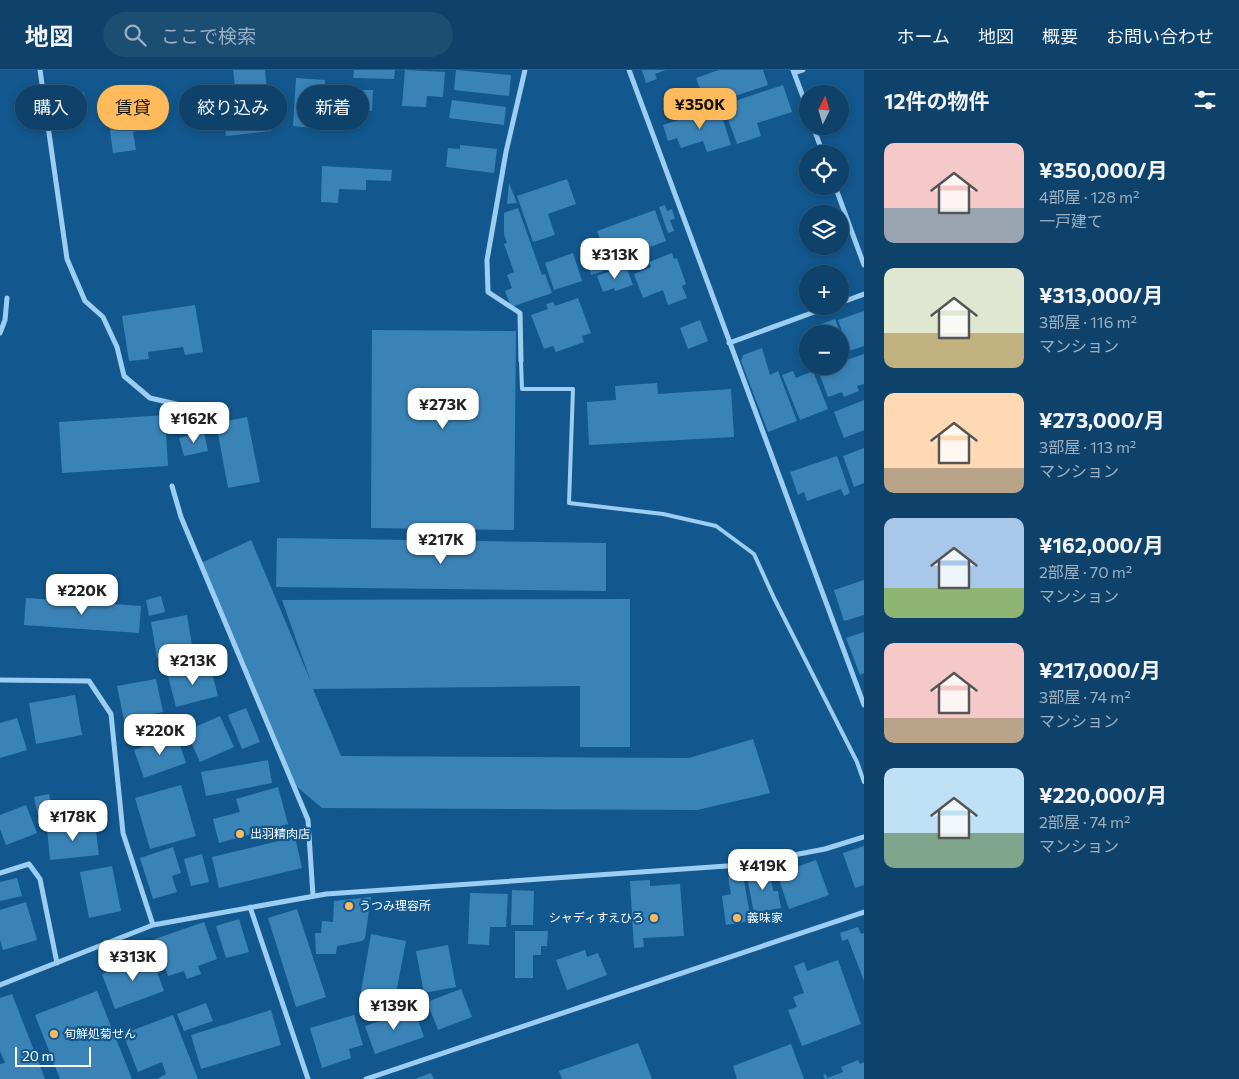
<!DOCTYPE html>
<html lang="ja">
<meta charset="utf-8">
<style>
body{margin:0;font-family:Commissioner,"Noto Sans JP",sans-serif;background:#1c4d72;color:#f1f3f6;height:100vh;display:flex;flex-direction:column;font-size:19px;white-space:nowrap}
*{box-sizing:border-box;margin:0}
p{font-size:16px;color:#9bb0c1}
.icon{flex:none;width:28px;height:28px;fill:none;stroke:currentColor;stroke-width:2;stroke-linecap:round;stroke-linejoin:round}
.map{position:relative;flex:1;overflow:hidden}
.panel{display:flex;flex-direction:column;background:#0e426a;width:375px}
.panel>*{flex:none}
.hud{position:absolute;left:15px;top:15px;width:475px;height:45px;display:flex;gap:10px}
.needle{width:32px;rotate:5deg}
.tools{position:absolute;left:799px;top:15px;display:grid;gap:10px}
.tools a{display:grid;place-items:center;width:50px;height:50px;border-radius:50%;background:#0e426a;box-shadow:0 2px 8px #0003,0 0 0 1px #2e5b7e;font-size:25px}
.scale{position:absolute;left:15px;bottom:12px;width:76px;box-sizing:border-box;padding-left:5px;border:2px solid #fff;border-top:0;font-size:14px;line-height:18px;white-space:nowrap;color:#fff;-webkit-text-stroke:4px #12588e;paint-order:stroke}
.price{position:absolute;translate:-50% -42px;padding:0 11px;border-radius:10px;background:#fff;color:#222;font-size:16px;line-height:32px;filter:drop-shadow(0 1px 2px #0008)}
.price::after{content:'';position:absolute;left:50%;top:30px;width:15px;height:11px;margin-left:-8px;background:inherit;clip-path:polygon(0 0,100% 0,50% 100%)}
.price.on{background:#ffba5b;color:#111}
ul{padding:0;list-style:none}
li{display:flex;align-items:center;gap:15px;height:125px;padding:0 20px}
li span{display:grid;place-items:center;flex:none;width:140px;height:100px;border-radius:10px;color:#555}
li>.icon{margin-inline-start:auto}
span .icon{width:60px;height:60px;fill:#fffc;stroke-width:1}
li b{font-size:21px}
h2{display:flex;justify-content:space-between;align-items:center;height:60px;padding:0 20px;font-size:21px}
.chip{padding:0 18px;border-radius:22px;background:#0e426a;box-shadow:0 2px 8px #0003,0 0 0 1px #2e5b7e;font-size:18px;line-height:45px}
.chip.on{background:#ffba5b;color:#111}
header{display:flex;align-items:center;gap:30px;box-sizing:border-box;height:70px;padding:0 25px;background:#0e426a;border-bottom:1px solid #2e5b7e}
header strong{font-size:24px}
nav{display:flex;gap:28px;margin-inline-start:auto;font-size:18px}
.search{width:350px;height:45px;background:#1c4d72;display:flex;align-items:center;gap:12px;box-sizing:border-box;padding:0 18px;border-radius:28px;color:#9bb0c1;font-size:19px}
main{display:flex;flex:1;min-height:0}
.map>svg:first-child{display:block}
.building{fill:#3a83b7}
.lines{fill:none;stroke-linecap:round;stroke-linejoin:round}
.service{stroke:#9bcef2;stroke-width:4}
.minor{stroke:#9bcef2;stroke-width:5}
.poi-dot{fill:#ffba5b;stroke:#12588e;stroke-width:2}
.labels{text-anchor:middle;stroke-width:4.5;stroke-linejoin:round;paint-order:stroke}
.poi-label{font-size:12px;fill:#fff;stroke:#12588e;text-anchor:start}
</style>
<header>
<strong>地図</strong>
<div class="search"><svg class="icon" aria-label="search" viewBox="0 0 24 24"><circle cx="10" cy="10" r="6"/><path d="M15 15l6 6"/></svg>ここで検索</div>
<nav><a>ホーム</a><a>地図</a><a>概要</a><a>お問い合わせ</a></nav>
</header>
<main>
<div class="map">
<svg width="864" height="1009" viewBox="0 0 864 1009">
<rect width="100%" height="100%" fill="#12588e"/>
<path class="building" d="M233,0h32l6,61 -45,5 -4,-32 15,-1z
M354,0h41l-1,9 -41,-1z
M405,0l40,2 -2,25 -16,-1 -1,11 -24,-1z
M456,0l55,5 -2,21 -55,-6z
M642,0h24l-11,4 2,5 -11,4z
M719,0h44l5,15 -62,21 -10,-28z
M296,8l29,2 -3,49 -29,-3z
M783,15l9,27 -35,11 4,13 -24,8 -14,-39z
M356,20h17l-1,21 -17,-1z
M84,22l4,19 -21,4 -4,-18z
M134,28l1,10 8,-2 4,23 -14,3 3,18 -23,3 -7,-51z
M452,30l54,7 -2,18 -55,-7z
M719,37l12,38 -24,7 -4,-11 -22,7 -4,-10 -9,3 -5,-16z
M460,75l37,4 -3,24 -48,-6 2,-19 12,1z
M322,96l70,4 -1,11 -25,-1v10l-27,-1 -1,14 -17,-1z
M567,109l9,25 -28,10 7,21 -22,7 -16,-46z
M509,113l8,20 -10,1z
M665,135l2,6 5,-2 3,10 -5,1 4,11 -6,2 -9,-26z
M518,138l24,67 3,-1 7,19 -41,14 -6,-16 7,-3 -5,-13 7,-3 -10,-28 3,-1 -3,-9v-21z
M655,140l11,31 -19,7 1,4 -14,5 -2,-6 -25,8 -10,-28z
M573,183l9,28 -28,9 -9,-27z
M672,183l2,6 3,-1 9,26 -4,2 5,12 -19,7 -5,-15 -20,8 -9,-24 17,-7 -2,-5z
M607,194l2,5 -18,6 -2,-6z
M626,196l7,19 -18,6 -1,-3 -11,4 -6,-16z
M578,228l13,35 -9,3 2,6 -28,10 -3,-6 -9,3 -13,-34 17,-6 -2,-5 7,-2 2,4z
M195,235l8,47 -18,3 -2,-8 -35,5 1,7 -20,2 -7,-45z
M864,241v35l-15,5 -11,-31z
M835,249l13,34 -8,3v-22h-25l-2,-7z
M700,250l8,21 -20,8 -8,-21z
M372,260l144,1 -2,199 -143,-2z
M762,278l8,27 8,-4 19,50 -29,11 -27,-71 2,-6z
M864,284v30l-7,2 2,5 -15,6 -2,-5 -14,5 -10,-27 11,-4h11v-4z
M793,301l3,7 17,-7 15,38 -28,11 -18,-45z
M657,313l1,11 73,-5 3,48 -145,8 -2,-43 29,-2 -1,-14z
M864,330v30l-20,8 -10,-26z
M165,345l3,51 -106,7 -3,-51z
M247,347l13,65 -32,6 -12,-65z
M204,362l4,19 -24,5 -5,-18z
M864,378v35l-10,4 -11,-31z
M837,386l13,37 -6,3 -3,-7 -34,12 -3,-9 -6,3 -8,-23z
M277,468l329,5v48l-330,-4z
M251,470l60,142 -29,-82 348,-1v148h-50v-61l-267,3 28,67 348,2 64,-19 17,54 -73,17 -375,-2 -26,-22 -95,-223z
M864,510v35l-20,6 -10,-31z
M161,526l4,16 -16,4 -3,-16z
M26,528l115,8 -2,27 -115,-8z
M187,545l6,36 -36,7 -6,-36z
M864,562v41l-4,2 -14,-37z
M210,595l8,31 -42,11 -8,-31z
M156,609l7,33 -39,8 -7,-34z
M75,625l7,40 -46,9 -7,-41z
M246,638l14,34 -18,7 -14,-34z
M220,646l14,31 -34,15 -14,-31z
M17,648l10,32 -27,8v-35z
M176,664l10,29 -42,15 -10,-28z
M268,690l4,23 -66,13 -5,-24z
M181,715l15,51 -46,13 -15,-51z
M278,717l10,37 -69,19 -6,-24 27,-7 -4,-13z
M49,724l4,17 -15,4 -4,-18z
M26,735l11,28 -31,12 -6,-16v-14z
M95,753l4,32 -49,5 -3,-32z
M295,767l7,31 -83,20 -7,-31z
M864,776v39l-9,3 -12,-35z
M173,777l8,26 -9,3 5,16 -24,7 -13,-41z
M202,784l7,28 -18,4 -7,-27z
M816,790l13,35 -40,14 -12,-35z
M112,796l9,45 -32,7 -9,-46z
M769,798l4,23h5l3,17 -27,5 -8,-41z
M743,805l8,46 -25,4 -4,-29 9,-2 -3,-17z
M17,808l5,18 -22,5v-19z
M650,810v6l30,-2 4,52 -41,2 1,9 -10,1 -4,-67z
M512,820l22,1 -1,34h-22z
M470,823l38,1 -2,33h-16l-1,18 -21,-1z
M371,827l-6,41 -3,3 -25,5 -1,8h-20l-1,-21h6l1,-12 11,1 1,-21z
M26,832l11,38 -34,10 -3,-10v-30z
M297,839l29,88 -30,10 -28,-89z
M239,849l10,33 -23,6 -10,-32z
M204,852l13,37 -19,7 3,8 -14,5 -3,-8 -16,5 -13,-37z
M858,857l3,7 3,-1v48l-16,-42 -6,2 -2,-8z
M515,861h33l-1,15h-6v9h-8v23h-18z
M371,864l35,7 -12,63 -34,-7z
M143,871l3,10 -16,6 -4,-10z
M448,875l8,42 -32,6 -8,-42z
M585,880l2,7 11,-4 9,22 -40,15 -11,-30z
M151,886l13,35 -49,18 -13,-35z
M838,890l23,64 -59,22 -14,-36 9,-3 -4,-10 11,-4 -10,-27 10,-4 3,9z
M461,919l11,28 -34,13 -11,-28z
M97,921l35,88h-72l-25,-64z
M12,924l33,85h-45v-15l5,-1 -5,-12v-53z
M206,933l7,18 -29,10 -7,-17z
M414,939l10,28 -49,17 -10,-28z
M271,940l10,35 -80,24 -10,-34z
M173,945l25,64h-41l9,-5 -4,-12 -24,10 -15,-38z
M354,945l9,30 -14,4 2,9 -29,10 -12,-40z
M638,973l14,36h-90l-3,-8z
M791,974l13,35h-67l-4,-13z
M858,990l2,4 4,-2v17h-39l-2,-4 3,-1 1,4 16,-6 -2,-5z
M431,1003l3,6h-19z"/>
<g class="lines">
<path class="service" d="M521,291l1,28h51l-4,114 94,11 53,12 38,28 20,44 83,164 7,20"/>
<path class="minor" d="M40,0l27,189 18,42 18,16 14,30 7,29 26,22 39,9
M629,0l235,635
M793,0l15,40
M794,3l9,-3
M813,56l10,28
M835,116l29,79
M840,233l24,-9
M0,263l5,-13 2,-22
M729,273l102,-37
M521,291l-1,-48 -32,-21 -1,-32 19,-108 19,-82
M172,416l9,31 127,303 5,76
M0,610l89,1 22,33 12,119 30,92
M0,803l29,-9 11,15 17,84
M250,837l58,172
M0,915l153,-60 173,-31 415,-29 84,-16 39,-12
M366,1009l498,-167"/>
</g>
<g class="poi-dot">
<circle cx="240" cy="764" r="5"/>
<circle cx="349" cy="836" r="5"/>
<circle cx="654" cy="848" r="5"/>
<circle cx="737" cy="848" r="5"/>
<circle cx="54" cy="964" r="5"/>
</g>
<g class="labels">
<g class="poi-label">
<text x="250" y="768">出羽精肉店</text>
<text x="359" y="840">うつみ理容所</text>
<text x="644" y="852" text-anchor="end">シャディすえひろ</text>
<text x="747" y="852">義味家</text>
<text x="64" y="968">旬鮮処菊せん</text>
</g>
</g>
</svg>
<div class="tools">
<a><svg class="needle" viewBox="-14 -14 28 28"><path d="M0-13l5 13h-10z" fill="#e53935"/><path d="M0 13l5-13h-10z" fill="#9bb0c1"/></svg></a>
<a><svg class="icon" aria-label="locate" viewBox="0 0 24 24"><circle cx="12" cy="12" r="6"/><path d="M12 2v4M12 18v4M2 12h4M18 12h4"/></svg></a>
<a><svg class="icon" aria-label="layers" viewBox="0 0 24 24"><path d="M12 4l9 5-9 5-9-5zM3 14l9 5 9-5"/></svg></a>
<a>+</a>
<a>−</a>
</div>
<div class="scale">20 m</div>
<b class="price on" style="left:700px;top:60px">¥350K</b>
<b class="price" style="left:615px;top:210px">¥313K</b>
<b class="price" style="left:443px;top:360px">¥273K</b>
<b class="price" style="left:194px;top:374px">¥162K</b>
<b class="price" style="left:441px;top:495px">¥217K</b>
<b class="price" style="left:82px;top:546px">¥220K</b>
<b class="price" style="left:193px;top:616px">¥213K</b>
<b class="price" style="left:160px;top:686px">¥220K</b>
<b class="price" style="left:73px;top:772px">¥178K</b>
<b class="price" style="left:763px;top:821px">¥419K</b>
<b class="price" style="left:133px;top:912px">¥313K</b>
<b class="price" style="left:394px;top:961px">¥139K</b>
<div class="hud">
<a class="chip">購入</a>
<a class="chip on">賃貸</a>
<a class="chip">絞り込み</a>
<a class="chip">新着</a>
</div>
</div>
<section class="panel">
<h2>12件の物件<svg class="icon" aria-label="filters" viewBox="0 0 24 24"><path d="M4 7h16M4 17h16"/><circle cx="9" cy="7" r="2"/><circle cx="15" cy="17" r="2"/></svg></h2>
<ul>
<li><span style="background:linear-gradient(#f6c9c9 65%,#9aa5b1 0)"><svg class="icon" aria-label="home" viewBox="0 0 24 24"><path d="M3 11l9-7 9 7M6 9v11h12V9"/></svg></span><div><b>¥350,000/月</b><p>4部屋 · 128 m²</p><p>一戸建て</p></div></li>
<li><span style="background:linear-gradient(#dfe7d0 65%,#c2b280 0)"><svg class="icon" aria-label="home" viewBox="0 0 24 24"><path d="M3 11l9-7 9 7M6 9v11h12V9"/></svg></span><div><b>¥313,000/月</b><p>3部屋 · 116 m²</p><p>マンション</p></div></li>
<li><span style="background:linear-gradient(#ffd9b3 75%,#b9a48a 0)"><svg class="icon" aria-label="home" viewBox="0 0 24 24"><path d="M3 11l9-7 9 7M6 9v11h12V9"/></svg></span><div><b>¥273,000/月</b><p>3部屋 · 113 m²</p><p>マンション</p></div></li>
<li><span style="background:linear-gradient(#a9c7e8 70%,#8fb573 0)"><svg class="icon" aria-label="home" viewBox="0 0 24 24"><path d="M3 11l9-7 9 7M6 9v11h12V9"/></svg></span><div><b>¥162,000/月</b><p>2部屋 · 70 m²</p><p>マンション</p></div></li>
<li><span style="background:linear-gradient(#f6c9c9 75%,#b9a48a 0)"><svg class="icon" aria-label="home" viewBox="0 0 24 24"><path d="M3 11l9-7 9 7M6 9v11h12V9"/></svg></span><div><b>¥217,000/月</b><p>3部屋 · 74 m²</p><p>マンション</p></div></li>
<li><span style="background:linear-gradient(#bfe0f5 65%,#7fa58c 0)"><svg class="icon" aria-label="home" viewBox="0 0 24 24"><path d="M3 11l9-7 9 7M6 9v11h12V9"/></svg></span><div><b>¥220,000/月</b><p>2部屋 · 74 m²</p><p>マンション</p></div></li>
</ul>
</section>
</main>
